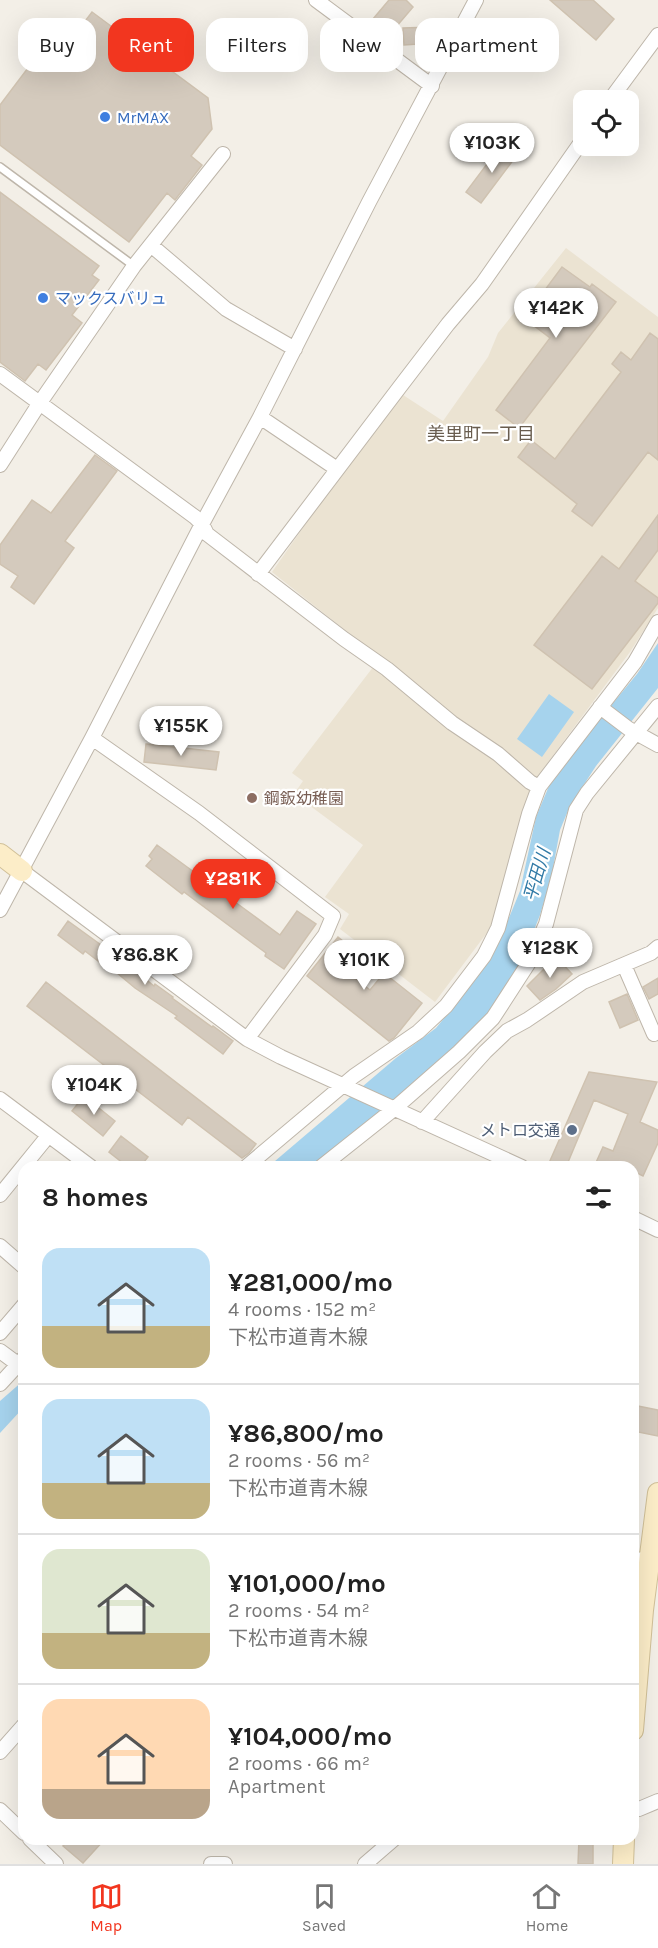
<!DOCTYPE html>
<meta charset="utf-8">
<style>
body{margin:0;font-family:Karla,"Noto Sans JP",sans-serif;background:#f2f2f2;color:#222;height:100vh;display:flex;flex-direction:column;font-size:22px;white-space:nowrap}
*{box-sizing:border-box;margin:0}
p{font-size:20px;color:#767676}
.icon{flex:none;width:33px;height:33px;fill:none;stroke:currentColor;stroke-width:2;stroke-linecap:round;stroke-linejoin:round}
.map{position:relative;flex:1;overflow:hidden}
.details{position:absolute;left:18px;top:1161px;width:621px;height:684px;display:flex;flex-direction:column;background:#fff;border-radius:18px;box-shadow:0 6px 24px #0002}
.details>*{flex:none}
.top-card{position:absolute;left:18px;top:18px;width:622px;height:54px;display:flex;gap:12px}
.tools{position:absolute;left:573px;top:90px;display:grid;gap:12px}
.tools a{display:grid;place-items:center;width:66px;height:66px;border-radius:12px;background:#fff;box-shadow:0 6px 24px #0002;font-size:30px}
.price{position:absolute;translate:-50% -51px;padding:0 14px;border-radius:21px;background:#fff;color:#222;font-size:20px;line-height:39px;filter:drop-shadow(0 2px 3px #0008)}
.price::after{content:'';position:absolute;left:50%;top:36px;width:18px;height:14px;margin-left:-9px;background:inherit;clip-path:polygon(0 0,100% 0,50% 100%)}
.price.active{background:#f2361f;color:#fff}
ul{padding:0;list-style:none}
li{display:flex;align-items:center;gap:18px;height:150px;padding:0 24px}
li+li{border-top:2px solid #e0e0e0}
li span{display:grid;place-items:center;flex:none;width:168px;height:120px;border-radius:18px;color:#555}
li>.icon{margin-inline-start:auto}
span .icon{width:72px;height:72px;fill:#fffc;stroke-width:1}
li b{font-size:26px}
h2{display:flex;justify-content:space-between;align-items:center;height:72px;padding:0 24px;font-size:26px}
.pill{padding:0 21px;border-radius:18px;background:#fff;box-shadow:0 6px 24px #0002;font-size:21px;line-height:54px}
.pill.active{background:#f2361f;color:#fff}
.menu{display:flex;justify-content:space-around;align-items:center;height:84px;border-top:2px solid #e0e0e0;background:#fff;font-size:16px;color:#767676}
.menu a{display:grid;justify-items:center;gap:3px}
.menu .active{color:#f2361f}
.map>svg:first-child{display:block}
.education{fill:#ebe3d2}
.water{fill:#a6d3ed}
.building{fill:#d4cabd;stroke:#cfc2b0;stroke-width:1.5}
.lines{fill:none;stroke-linecap:round;stroke-linejoin:round}
.lane-casing{stroke:#beb6aa;stroke-width:10}
.street-casing{stroke:#beb6aa;stroke-width:16}
.secondary-casing{stroke:#d1c098;stroke-width:22}
.lane{stroke:#fff;stroke-width:7}
.street{stroke:#fff;stroke-width:14}
.secondary{stroke:#fcedc8;stroke-width:20}
.shop-dot{fill:#3f7fe0;stroke:#fff;stroke-width:2}
.education-dot{fill:#8d6e63;stroke:#fff;stroke-width:2}
.service-dot{fill:#5c6f8a;stroke:#fff;stroke-width:2}
.labels{text-anchor:middle;stroke-width:4.5;stroke-linejoin:round;paint-order:stroke}
.shop-label{font-size:16px;fill:#366cbe;stroke:#fff;text-anchor:start}
.education-label{font-size:16px;fill:#785e54;stroke:#fff;text-anchor:start}
.service-label{font-size:16px;fill:#4e5e75;stroke:#fff;text-anchor:end}
.neighbourhood-label{font-size:18px;fill:#685c4e;stroke:#fff}
.water-label{font-size:18px;font-style:italic;fill:#317aa6;stroke:#fff}
</style>
<div class="map">
<svg width="658" height="1864" viewBox="0 0 658 1864">
<rect width="100%" height="100%" fill="#f3efe7"/>
<path class="education" d="M566,248l92,69v291l-28,44 -84,113 -17,29 -37,132 -57,76 -95,-73 9,-15 -24,-17 38,-52 -69,-51 9,-13 -11,-8 88,-115 -108,-86 91,-130 37,-49 43,28 45,-64 10,-24z"/>
<path class="water" d="M658,643v45l-62,78 -26,40 -10,24 -9,49 -11,36 -17,43 -36,58 -35,38 -142,113h-42l128,-109 40,-30 24,-29 39,-57 21,-51 16,-74 13,-31 13,-21 75,-91z
M549,694l25,18 -32,45 -25,-18z
M24,1380v27l-24,26v-32z"/>
<path class="building" d="M389,0h17l7,7 -23,27 -17,-15z
M550,0h43l21,19 -18,21z
M92,12l116,86 4,31 -21,27 11,9 -27,35 -8,-7 -38,49 -129,-97v-40l37,-49 14,10z
M433,27l1,16 -30,2 -1,-17z
M502,144l15,11 -36,48 -15,-11z
M0,192l99,74 -7,9 7,5 -27,35 10,8 -36,47 -8,-6 -13,17 -25,-19z
M562,267l28,20 2,-3 24,18 -97,126 -23,-18 54,-72 -26,-20z
M650,333l8,6v121l-10,-8 -56,74 -20,-15 5,-7 -59,-47 13,-17 24,19 66,-87 -9,-8 9,-12 10,8z
M95,455l22,16 -52,70 9,7 -40,56 -23,-17 7,-11 -18,-12v-19l32,-45 19,13z
M658,515v35l-23,31 23,17v5l-66,86 -58,-44 68,-89 17,13z
M146,744l73,8 -3,18 -72,-8z
M157,845l123,90 17,-24 19,13 -32,45 -19,-13 1,-3 -82,-61 -2,2 -36,-28 6,-7 -3,-3z
M68,921l58,42 28,23 1,-2 18,13 -1,1 40,29 1,-1 20,15 -10,13 -48,-36 2,-2 -42,-28 -24,-20 -1,2 -25,-19 -2,3 -25,-19z
M338,937l26,21 -13,17 19,15 14,-17 38,30 -28,35 -5,3 -82,-65z
M556,957l16,17 -16,15 -16,11 -13,-14z
M658,978v16l-9,5 -6,-12z
M46,982l210,162 -7,9 -7,5 -54,-41 -6,8 -155,-119z
M627,994l11,26 -18,8 -11,-26z
M589,1072l68,10 -17,40 18,8v13l-15,33 -10,-5v-4h-39l9,-20 10,4 15,-37 -34,-14 -28,67h-8l-9,-4z
M84,1096l31,25 -12,15 -31,-25z
M121,1136l27,21 -8,10h-12l-19,-15z
M633,1405l25,5v26l-25,-5z
M69,1839h36l-22,24 -20,-17z
M579,1839h14v25h-15z"/>
<g class="lines">
<g class="lane-casing">
<path id="lane" d="M0,167l134,99"/>
</g>
<g class="street-casing">
<path id="street" d="M316,0l116,86
M610,100l48,-65
M152,246l74,63 69,40
M0,374l195,143 7,7 5,10 137,105 43,30 65,54 46,31 32,28 9,5
M260,417l77,52
M0,465l39,-61 95,-138 89,-112
M258,574l141,-186 49,-64 34,-40 102,-146
M600,707l29,22 29,16
M92,738l107,75 134,103 -8,19 -78,104
M22,871l225,168 34,18 241,110
M0,910l92,-172 110,-214 58,-107 109,-215 107,-202
M624,965l30,69
M0,1099l91,68
M422,1122l63,-70 22,-21 20,-11 56,-38 68,-29 7,-6
M246,1167l108,-91 64,-44 28,-26 38,-50 14,-28 31,-114 10,-27 96,-125 23,-40
M321,1167l73,-58 65,-57 34,-34 35,-54 18,-40 30,-114 11,-17 71,-87
M0,1195l48,-59
M633,1218l25,12
M0,1246l24,21
M0,1333l24,-28
M0,1351l23,17
M0,1384l24,-26
M633,1560l16,-1
M0,1752l24,-27
M633,1809h6l19,-8
M0,1810l24,23
M30,1839l26,25
M211,1864h14
M365,1864l29,-25"/>
</g>
<g class="secondary-casing">
<path id="secondary" d="M0,854l22,17
M633,1730l10,-120 15,-117
M623,1864l1,-25"/>
</g>
<use href="#lane" class="lane"/>
<use href="#street" class="street"/>
<use href="#secondary" class="secondary"/>
</g>
<g class="shop-dot">
<circle cx="105" cy="117" r="6"/>
<circle cx="43" cy="298" r="6"/>
</g>
<circle class="education-dot" cx="252" cy="798" r="6"/>
<circle class="service-dot" cx="572" cy="1130" r="6"/>
<g class="labels">
<g class="shop-label">
<text x="117" y="123">MrMAX</text>
<text x="55" y="304">マックスバリュ</text>
</g>
<g class="education-label">
<text x="264" y="804">鋼鈑幼稚園</text>
</g>
<g class="service-label">
<text x="560" y="1136">メトロ交通</text>
</g>
<g class="neighbourhood-label">
<text x="481" y="440">美里町一丁目</text>
</g>
<g class="water-label">
<text transform="translate(537 875) rotate(-74)" y="6">平田川</text>
</g>
</g>
</svg>
<div class="tools">
<a><svg class="icon" aria-label="locate" viewBox="0 0 24 24"><circle cx="12" cy="12" r="6"/><path d="M12 2v4M12 18v4M2 12h4M18 12h4"/></svg></a>
</div>
<b class="price" style="left:492px;top:174px">¥103K</b>
<b class="price" style="left:556px;top:339px">¥142K</b>
<b class="price" style="left:181px;top:757px">¥155K</b>
<b class="price active" style="left:233px;top:910px">¥281K</b>
<b class="price" style="left:550px;top:979px">¥128K</b>
<b class="price" style="left:145px;top:986px">¥86.8K</b>
<b class="price" style="left:364px;top:991px">¥101K</b>
<b class="price" style="left:94px;top:1116px">¥104K</b>
<div class="top-card">
<a class="pill">Buy</a>
<a class="pill active">Rent</a>
<a class="pill">Filters</a>
<a class="pill">New</a>
<a class="pill">Apartment</a>
</div>
<section class="details">
<h2>8 homes<svg class="icon" aria-label="filters" viewBox="0 0 24 24"><path d="M4 7h16M4 17h16"/><circle cx="9" cy="7" r="2"/><circle cx="15" cy="17" r="2"/></svg></h2>
<ul>
<li><span style="background:linear-gradient(#bfe0f5 65%,#c2b280 0)"><svg class="icon" aria-label="home" viewBox="0 0 24 24"><path d="M3 11l9-7 9 7M6 9v11h12V9"/></svg></span><div><b>¥281,000/mo</b><p>4 rooms · 152 m²</p><p>下松市道青木線</p></div></li>
<li><span style="background:linear-gradient(#bfe0f5 70%,#c2b280 0)"><svg class="icon" aria-label="home" viewBox="0 0 24 24"><path d="M3 11l9-7 9 7M6 9v11h12V9"/></svg></span><div><b>¥86,800/mo</b><p>2 rooms · 56 m²</p><p>下松市道青木線</p></div></li>
<li><span style="background:linear-gradient(#dfe7d0 70%,#c2b280 0)"><svg class="icon" aria-label="home" viewBox="0 0 24 24"><path d="M3 11l9-7 9 7M6 9v11h12V9"/></svg></span><div><b>¥101,000/mo</b><p>2 rooms · 54 m²</p><p>下松市道青木線</p></div></li>
<li><span style="background:linear-gradient(#ffd9b3 75%,#b9a48a 0)"><svg class="icon" aria-label="home" viewBox="0 0 24 24"><path d="M3 11l9-7 9 7M6 9v11h12V9"/></svg></span><div><b>¥104,000/mo</b><p>2 rooms · 66 m²</p><p>Apartment</p></div></li>
</ul>
</section>
</div>
<nav class="menu">
<a class="active"><svg class="icon" aria-label="map" viewBox="0 0 24 24"><path d="M3 6l6-2 6 2 6-2v14l-6 2-6-2-6 2zM9 4v14M15 6v14"/></svg>Map</a>
<a><svg class="icon" aria-label="saved" viewBox="0 0 24 24"><path d="M7 4h10v16l-5-4-5 4z"/></svg>Saved</a>
<a><svg class="icon" aria-label="home" viewBox="0 0 24 24"><path d="M3 11l9-7 9 7M6 9v11h12V9"/></svg>Home</a>
</nav>
